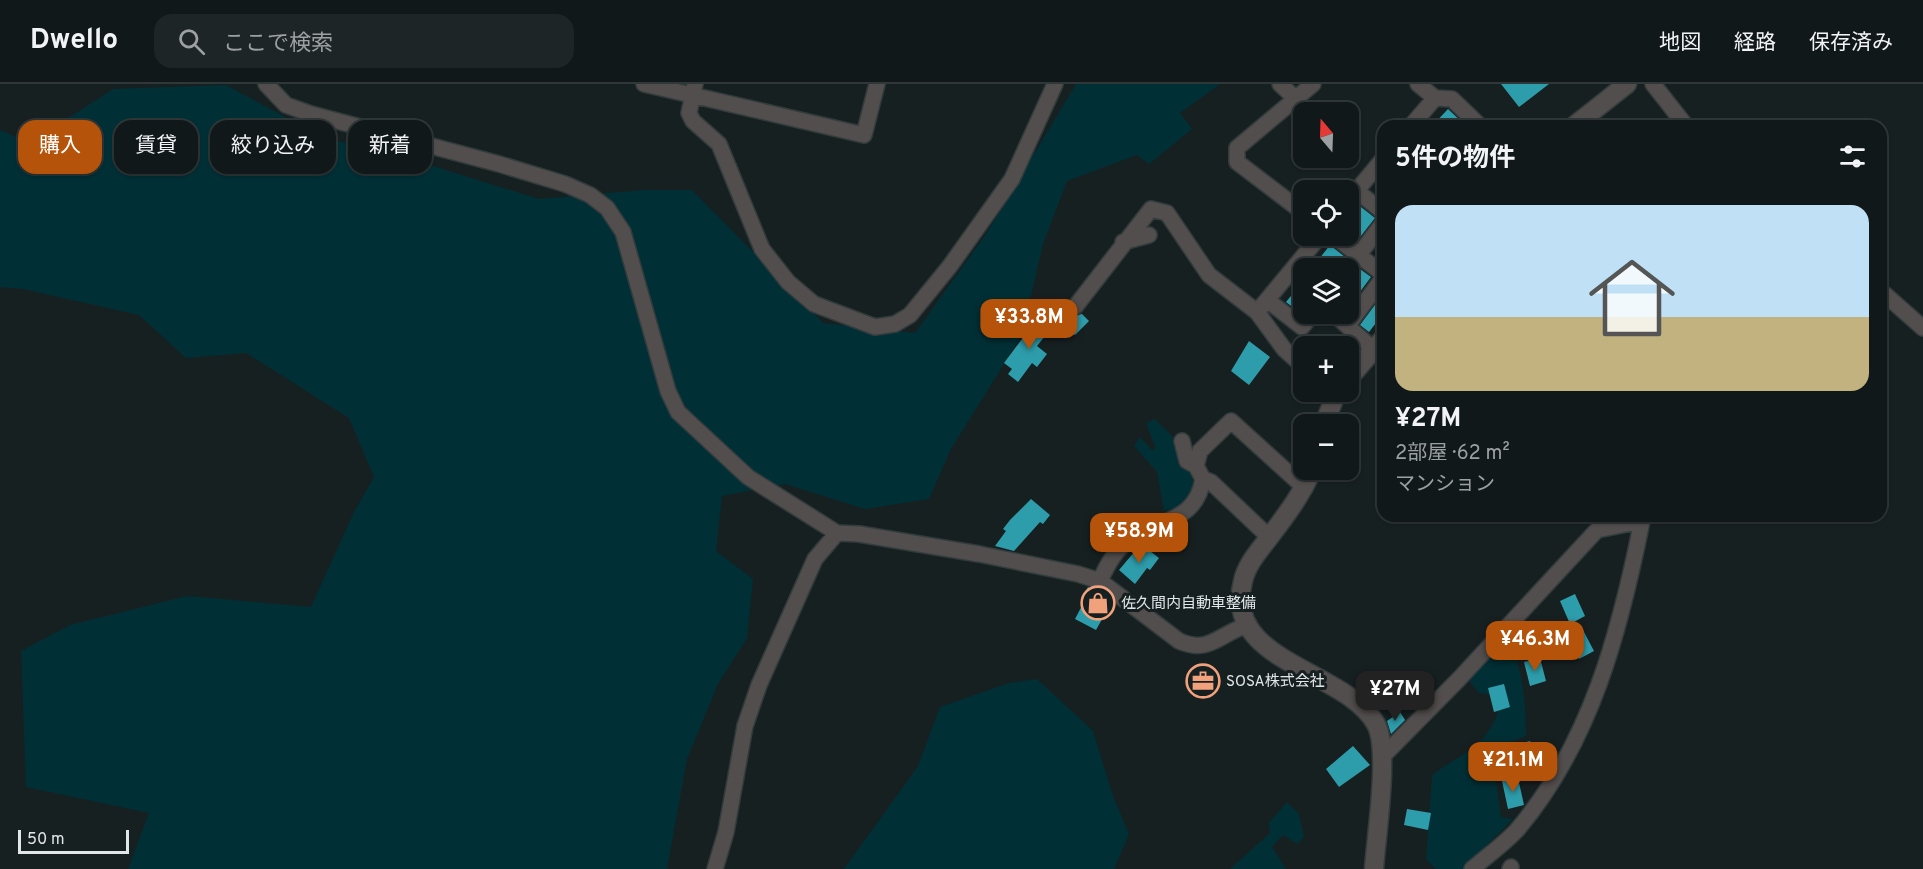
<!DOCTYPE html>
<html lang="ja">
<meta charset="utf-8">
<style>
body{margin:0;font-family:Overpass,"Noto Sans JP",sans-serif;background:#1e2526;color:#f1f3f6;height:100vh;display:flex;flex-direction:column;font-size:22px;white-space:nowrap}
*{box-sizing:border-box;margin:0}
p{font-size:20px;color:#9ca0a2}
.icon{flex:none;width:33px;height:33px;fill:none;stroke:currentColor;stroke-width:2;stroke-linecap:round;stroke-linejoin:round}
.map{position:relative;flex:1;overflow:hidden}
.details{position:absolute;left:1377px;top:36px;width:510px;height:402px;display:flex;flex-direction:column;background:#111819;border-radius:18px;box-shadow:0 2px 4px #0004,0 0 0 2px #303738}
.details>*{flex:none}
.banner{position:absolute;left:18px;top:36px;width:570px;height:54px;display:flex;gap:12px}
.needle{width:39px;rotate:341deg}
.tools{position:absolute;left:1293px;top:18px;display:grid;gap:12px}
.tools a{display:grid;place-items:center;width:66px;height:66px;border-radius:12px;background:#111819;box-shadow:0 2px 4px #0004,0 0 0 2px #303738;font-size:30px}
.scale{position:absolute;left:18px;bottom:15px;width:111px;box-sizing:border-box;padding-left:6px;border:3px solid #e1e7e8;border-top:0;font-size:16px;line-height:21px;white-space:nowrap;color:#e1e7e8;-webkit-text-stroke:4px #172021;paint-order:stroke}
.price{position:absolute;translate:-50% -51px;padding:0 14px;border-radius:12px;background:#b45309;color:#fff;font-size:20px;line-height:39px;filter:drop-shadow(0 2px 3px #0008)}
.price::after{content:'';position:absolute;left:50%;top:36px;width:18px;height:14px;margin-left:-9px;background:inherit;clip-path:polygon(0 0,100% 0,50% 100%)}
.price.selected{background:#222;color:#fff}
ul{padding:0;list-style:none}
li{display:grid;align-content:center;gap:12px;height:318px;padding:0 18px}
li span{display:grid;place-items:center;height:186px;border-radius:18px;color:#555}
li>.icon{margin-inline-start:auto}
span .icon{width:108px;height:108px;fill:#fffc;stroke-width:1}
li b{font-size:26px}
h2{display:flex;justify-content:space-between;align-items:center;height:72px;padding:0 18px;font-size:26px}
.tag{padding:0 21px;border-radius:18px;background:#111819;box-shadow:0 2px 4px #0004,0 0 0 2px #303738;font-size:21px;line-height:54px}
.tag.selected{background:#b45309;color:#fff}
header{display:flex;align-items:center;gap:36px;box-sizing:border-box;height:84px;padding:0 30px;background:#111819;border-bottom:2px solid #303738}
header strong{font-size:28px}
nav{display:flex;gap:33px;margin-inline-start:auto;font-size:21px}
.search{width:420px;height:54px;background:#1e2526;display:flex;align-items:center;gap:15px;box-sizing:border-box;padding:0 21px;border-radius:18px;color:#9ca0a2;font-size:22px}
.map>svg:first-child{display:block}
.green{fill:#002f35}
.building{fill:#2e9dab}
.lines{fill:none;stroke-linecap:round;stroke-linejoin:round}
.minor-casing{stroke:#333c3d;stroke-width:18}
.tertiary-casing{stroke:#333c3d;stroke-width:21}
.minor{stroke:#524e4d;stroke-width:15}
.tertiary{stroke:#524e4d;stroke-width:18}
.labels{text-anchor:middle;stroke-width:6;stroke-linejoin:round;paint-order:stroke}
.poi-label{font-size:15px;fill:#e1e7e8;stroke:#172021;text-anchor:start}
</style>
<header>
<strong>Dwello</strong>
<div class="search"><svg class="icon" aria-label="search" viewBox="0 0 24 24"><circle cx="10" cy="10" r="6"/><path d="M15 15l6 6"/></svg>ここで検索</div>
<nav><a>地図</a><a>経路</a><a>保存済み</a></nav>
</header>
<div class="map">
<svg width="1923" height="785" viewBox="0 0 1923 785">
<rect width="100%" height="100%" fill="#172021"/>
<path class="green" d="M1076,0h144l-40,29 12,16 -43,35 -12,-9 -70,26 -24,63 -21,91 -71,114 -22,50 -64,10 -80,-25 -63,12 -6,55 37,28 -6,59 -29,46 -31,75 -20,110h-539l21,-56 -123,-26 -5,-136 49,-26 117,-29 124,11 43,-95 20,-35 -25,-59 -103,-65 -60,5 -47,-43 -116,-26 -23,-2v-157l30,13 83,-54 113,-4 98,53 67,15 148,46 105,-9h48l131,133 92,10 71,-99z
M1155,335l17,17 8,25 8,4 7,25 -14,16 -17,5 -7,-39 -23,-26 6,-9 13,14 2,-5 -9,-23z
M1507,548c15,37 19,65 19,104l-34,14 9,67 12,2 -50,50h-27l-10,-10 6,-84c36,-26 61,-31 70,-79l-23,-3 -13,-16z
M1037,595l56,52 20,65 16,38 -15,35h-270l74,-103 22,-59 69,-24z
M1287,718l12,12 5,23 -7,7 -14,-9 -11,12 14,22h-56l40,-36 -1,-10z"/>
<path class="building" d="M1501,0h48l-30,23z
M1448,25l18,17h-34z
M1361,123l14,11 -18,23 -9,-6v-11z
M1330,161l15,12 -7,11h-26z
M1360,185l11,8 -23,31v-29z
M1304,196v26l-5,6 -13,-10z
M1383,210v20l-14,18 -9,-7z
M1082,230l7,7 -14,14 -12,-11 8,-8z
M1039,232l14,10 -16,20 10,8 -10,13 -5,-4 -14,19 -10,-8 4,-5 -8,-6z
M1249,257l21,16 -21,28 -18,-14z
M1031,415l19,16 -7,9 -3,-2 -26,29 -19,-5 11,-15 -3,-2 7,-9z
M1141,460l18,14 -9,12 -3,-2 -12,16 -16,-14z
M1088,503l21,13 -2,3 3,2 -14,25 -21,-11 10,-19 -3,-2z
M1575,510l10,22 -15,8 -10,-23z
M1583,546l11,21 -15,8 -10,-22z
M1540,574l6,23 -16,5 -6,-24z
M1504,600l6,23 -16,5 -6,-24z
M1400,628l5,8 -14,14 -4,-13z
M1530,657l6,20 -9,3 1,4 -19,7 -8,-25z
M1353,662l17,19 -31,22 -13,-18z
M1518,694l6,27 -16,4 -6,-28z
M1407,725l24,4 -3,17 -24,-5z"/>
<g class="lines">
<g class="minor-casing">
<path id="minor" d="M266,0l20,21 25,9 188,50 66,20 25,11 17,13 16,24 45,159 10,21 70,65 89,56 22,1 120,20 99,20 22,7 79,60c30,13 39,-6 66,-15
M644,0l220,51 13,-51
M695,0l-6,29 4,8 26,23 43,105 26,33 26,22 61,23 20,-3 15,-9 40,-49 62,-87 43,-95
M1280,0l16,15
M1653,0l33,42
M1435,14l17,1 28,27
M1411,42l24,-28 -17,-14
M1357,107l26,21
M1348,117l35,-42
M1304,129l-67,-51v-14l76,-64
M1334,152l49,38
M1123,158l26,-7
M1348,185l35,-46
M1881,207l42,37
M1267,216l35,27 11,-13
M1075,223l76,-98 16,4 42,62 48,37 27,37 20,18
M1257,228l63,-76
M1334,230l40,36
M1348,241l35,-47
M1182,357l5,20 9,5
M1269,453l-58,-55 -8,-3 -7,-13 4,-15 31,-30 74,67
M1100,497c6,-14 16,-32 29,-41 31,-21 67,-18 74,-61
M1383,672l76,-77 138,-149 45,-9c-22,110 -51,222 -125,309 -13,14 -30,26 -45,39
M715,785l11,-37 19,-106 14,-41 56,-126 22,-26
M1510,785l1,-2"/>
</g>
<g class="tertiary-casing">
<path id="tertiary" d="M1574,42l53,-42
M1348,295l35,-40
M1324,340l13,-32
M1312,386c-10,24 -25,44 -41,65 -11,15 -24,28 -28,46 -21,82 102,88 133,143 14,26 0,113 -2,145"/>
</g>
<use href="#minor" class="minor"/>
<use href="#tertiary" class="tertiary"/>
</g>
<defs>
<g id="shop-ring" transform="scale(1.725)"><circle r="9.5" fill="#172021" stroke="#f1a17b" stroke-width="1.5"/><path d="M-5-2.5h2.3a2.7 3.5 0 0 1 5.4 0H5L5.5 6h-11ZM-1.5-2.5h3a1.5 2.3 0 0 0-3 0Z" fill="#f1a17b"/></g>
<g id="office-ring" transform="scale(1.725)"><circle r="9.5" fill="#172021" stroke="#f1a17b" stroke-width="1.5"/><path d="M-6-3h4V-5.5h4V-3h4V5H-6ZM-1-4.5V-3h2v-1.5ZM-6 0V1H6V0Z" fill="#f1a17b"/></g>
</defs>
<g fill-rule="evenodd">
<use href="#shop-ring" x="1098" y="519"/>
<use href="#office-ring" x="1203" y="597"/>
</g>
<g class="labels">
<g class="poi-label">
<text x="1121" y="524">佐久間内自動車整備</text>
<text x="1226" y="602">SOSA株式会社</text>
</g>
</g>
</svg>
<div class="tools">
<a><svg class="needle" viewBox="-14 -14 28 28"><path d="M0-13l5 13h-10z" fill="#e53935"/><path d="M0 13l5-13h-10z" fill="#9ca0a2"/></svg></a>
<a><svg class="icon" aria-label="locate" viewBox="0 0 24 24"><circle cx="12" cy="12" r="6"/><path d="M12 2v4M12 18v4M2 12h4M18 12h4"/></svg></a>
<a><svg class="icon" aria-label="layers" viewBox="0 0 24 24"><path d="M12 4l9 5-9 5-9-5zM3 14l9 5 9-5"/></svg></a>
<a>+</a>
<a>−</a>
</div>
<div class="scale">50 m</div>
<b class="price" style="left:1029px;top:266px">¥33.8M</b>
<b class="price" style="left:1139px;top:480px">¥58.9M</b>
<b class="price" style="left:1535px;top:588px">¥46.3M</b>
<b class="price selected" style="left:1395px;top:638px">¥27M</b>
<b class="price" style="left:1513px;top:709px">¥21.1M</b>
<div class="banner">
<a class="tag selected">購入</a>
<a class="tag">賃貸</a>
<a class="tag">絞り込み</a>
<a class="tag">新着</a>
</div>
<section class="details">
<h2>5件の物件<svg class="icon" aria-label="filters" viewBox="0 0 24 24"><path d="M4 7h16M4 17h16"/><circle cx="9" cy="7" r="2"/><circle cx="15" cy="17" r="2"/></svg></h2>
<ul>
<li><span style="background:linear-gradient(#bfe0f5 60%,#c2b280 0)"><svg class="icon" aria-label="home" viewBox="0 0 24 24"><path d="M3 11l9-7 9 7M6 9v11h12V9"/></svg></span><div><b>¥27M</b><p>2部屋 · 62 m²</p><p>マンション</p></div></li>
</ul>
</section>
</div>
